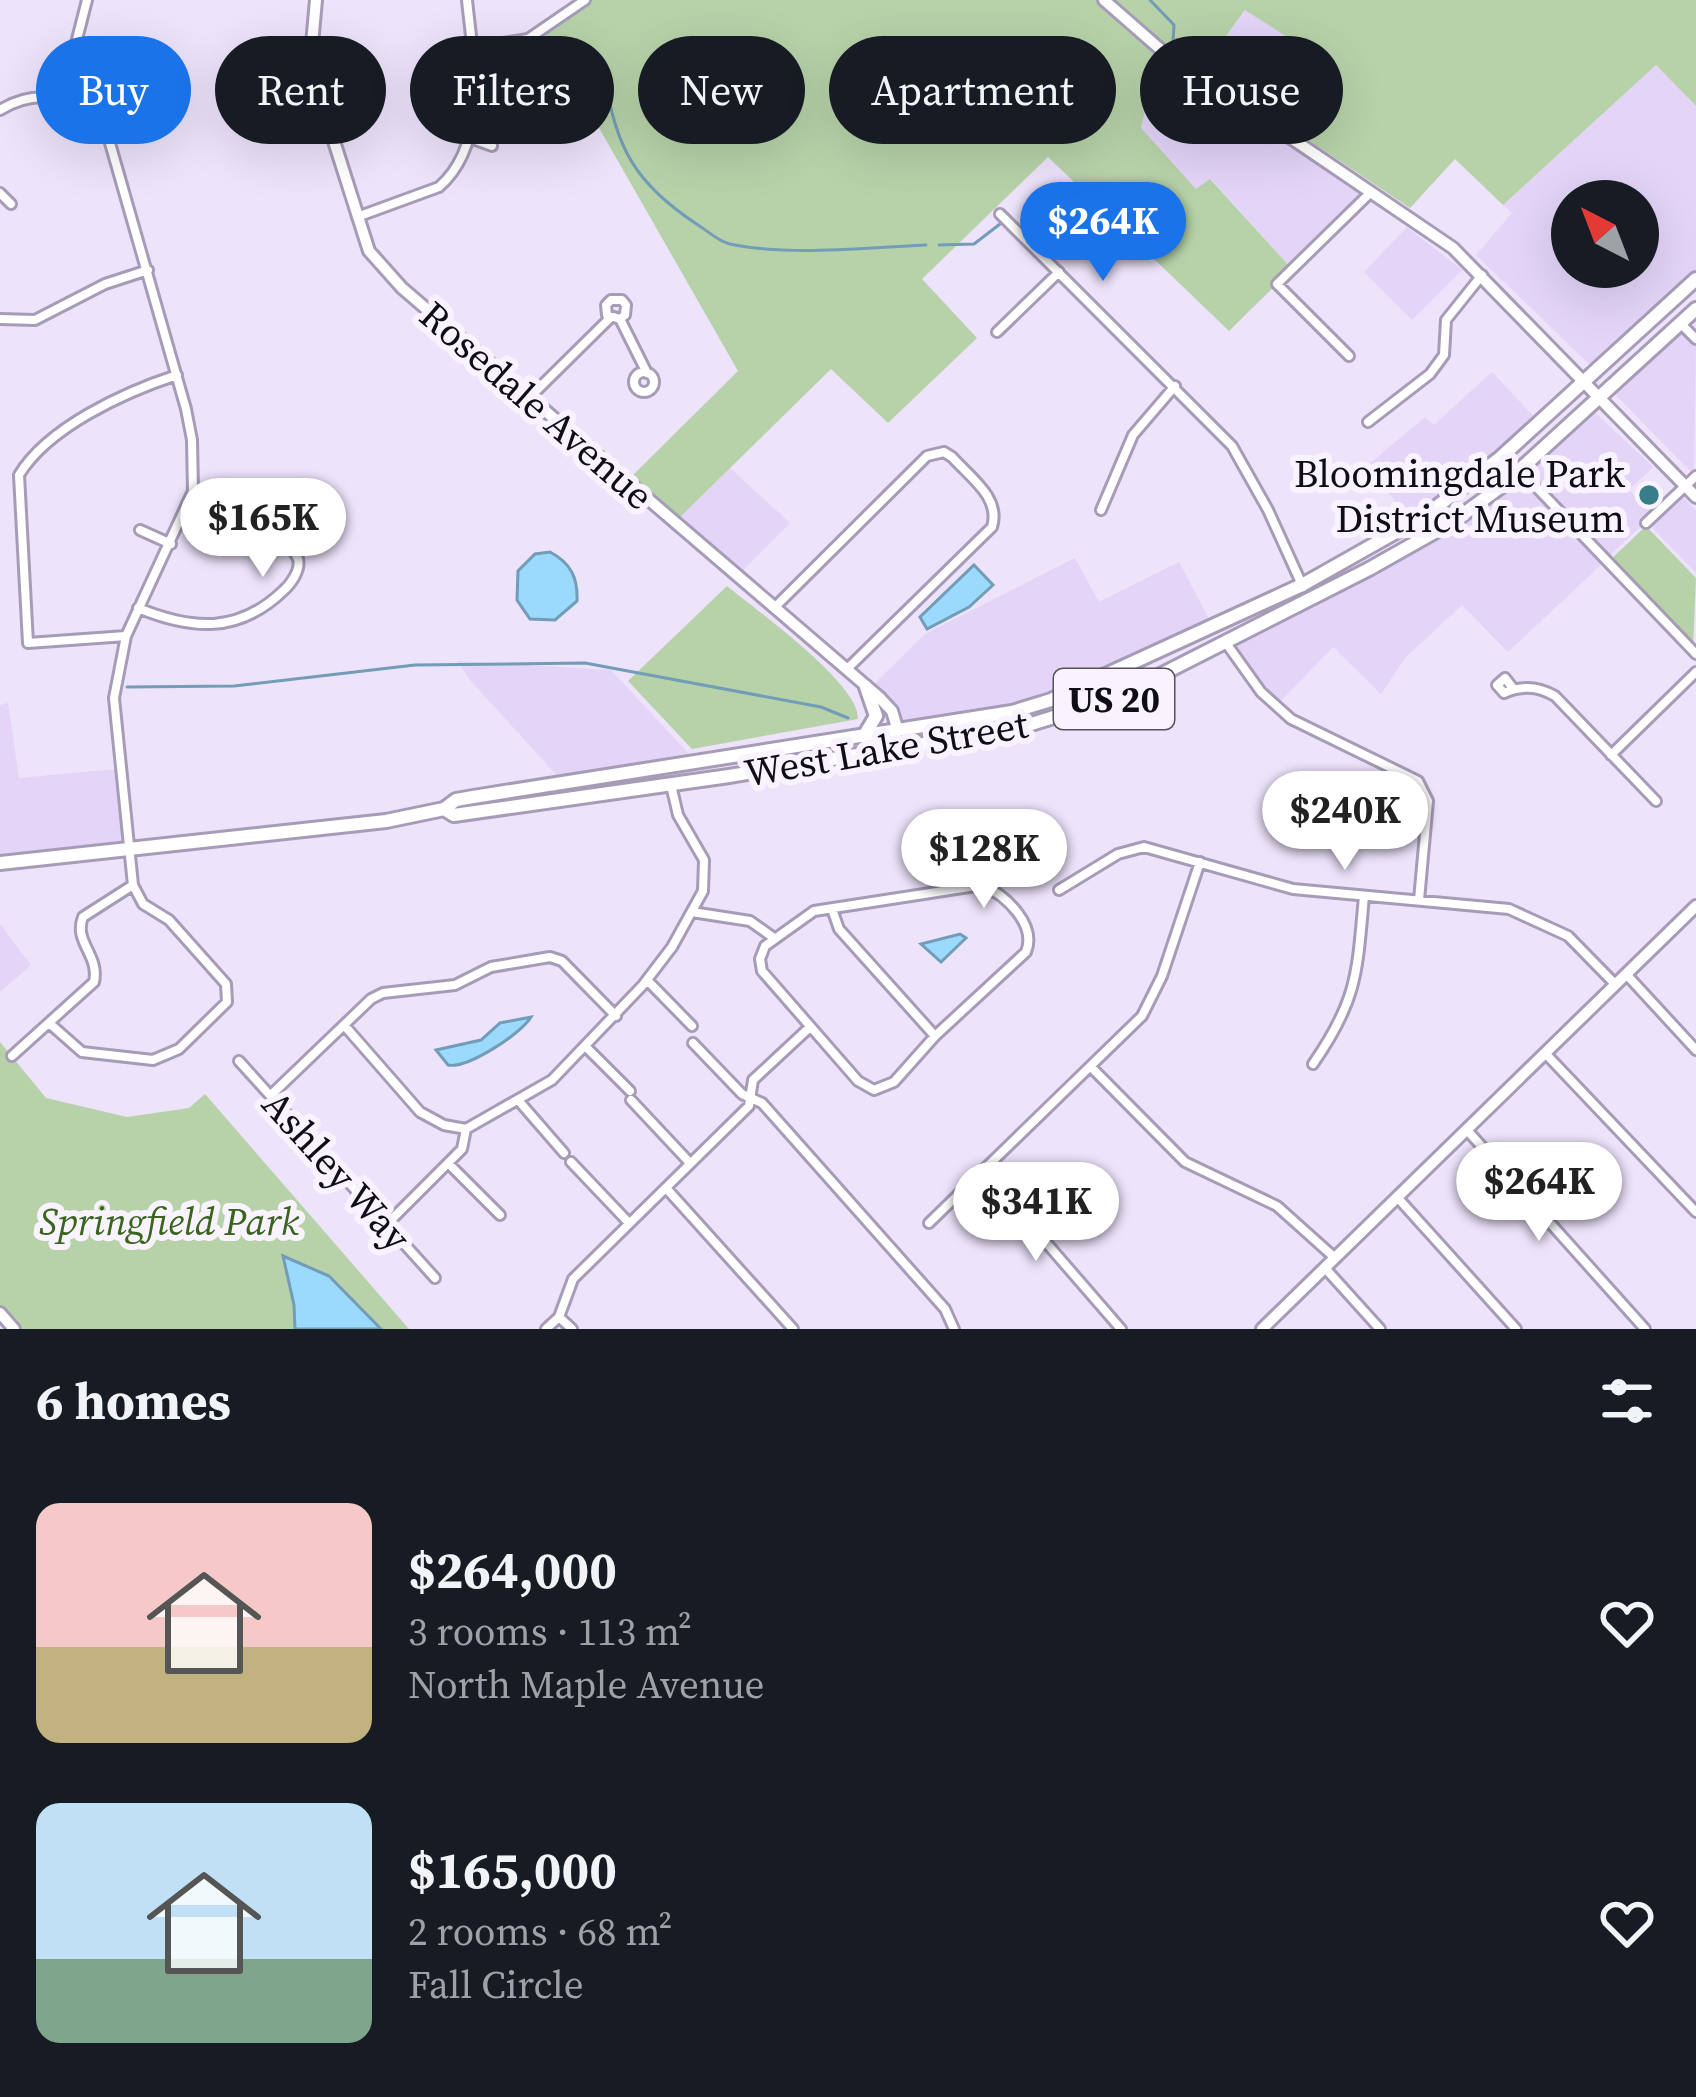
<!DOCTYPE html>
<meta charset="utf-8">
<style>
body{margin:0;font-family:"Source Serif 4",serif;background:#20242c;color:#f1f3f6;height:100vh;display:flex;flex-direction:column;font-size:45px;white-space:nowrap}
*{box-sizing:border-box;margin:0}
p{font-size:39px;color:#9ea1a6}
.icon{flex:none;width:66px;height:66px;fill:none;stroke:currentColor;stroke-width:2;stroke-linecap:round;stroke-linejoin:round}
.map{position:relative;height:1329px;overflow:hidden}
.sheet{display:flex;flex-direction:column;background:#171b24;flex:1}
.sheet>*{flex:none}
.banner{position:absolute;left:36px;top:36px;width:1626px;height:108px;display:flex;gap:24px}
.needle{width:78px;rotate:318deg}
.buttons{position:absolute;left:1551px;top:180px;display:grid;gap:24px}
.buttons a{display:grid;place-items:center;width:108px;height:108px;border-radius:50%;background:#171b24;box-shadow:0 12px 48px #0002;font-size:60px}
.price{position:absolute;translate:-50% -102px;padding:0 27px;border-radius:42px;background:#fff;color:#222;font-size:39px;line-height:78px;filter:drop-shadow(0 3px 6px #0008)}
.price::after{content:'';position:absolute;left:50%;top:72px;width:36px;height:27px;margin-left:-18px;background:inherit;clip-path:polygon(0 0,100% 0,50% 100%)}
.price.selected{background:#1a73e8;color:#fff}
ul{padding:0;list-style:none}
li{display:flex;align-items:center;gap:36px;height:300px;padding:0 36px}
li span{display:grid;place-items:center;flex:none;width:336px;height:240px;border-radius:24px;color:#555}
li>.icon{margin-inline-start:auto}
span .icon{width:144px;height:144px;fill:#fffc;stroke-width:1}
li b{font-size:51px}
h2{display:flex;justify-content:space-between;align-items:center;height:144px;padding:0 36px;font-size:51px}
.chip{padding:0 42px;border-radius:54px;background:#171b24;box-shadow:0 12px 48px #0002;font-size:42px;line-height:108px}
.chip.selected{background:#1a73e8;color:#fff}
.map>svg:first-child{display:block}
.built{fill:#e3d4f8;fill-rule:evenodd}
.green{fill:#b7d2a9}
.water{fill:#9bdafc;stroke:#729cb7;stroke-width:3}
.lines{fill:none;stroke-linecap:round;stroke-linejoin:round}
.stream{stroke:#729cb7;stroke-width:3}
.street-casing{stroke:#a79cb7;stroke-width:14}
.secondary-casing{stroke:#a79cb7;stroke-width:16}
.primary-casing{stroke:#a79cb7;stroke-width:18}
.street{stroke:#fff;stroke-width:8}
.secondary{stroke:#fff;stroke-width:10}
.primary{stroke:#fff;stroke-width:12}
.poi-dot{fill:#387e8a;stroke:#f8f3ff;stroke-width:4.5}
.labels{text-anchor:middle;stroke-width:12;stroke-linejoin:round;paint-order:stroke}
.shield{fill:#f8f3ff;stroke:#56525c;stroke-width:3}
.shield-label{font-size:36px;font-weight:bold;fill:#110d16}
.street-label{font-size:39px;fill:#110d16;stroke:#f8f3ff}
.poi-label{font-size:39px;fill:#110d16;stroke:#f8f3ff;text-anchor:end}
.park-label{font-size:39px;font-style:italic;fill:#3b641d;stroke:#f8f3ff}
</style>
<div class="map">
<svg width="1696" height="1329" viewBox="0 0 1696 1329">
<rect width="100%" height="100%" fill="#ede3fb"/>
<path class="built" d="M1246,10l90,58 -44,61 -89,-61z
M1159,57l209,142 -74,72 -83,-92 -15,11 -55,-61z
M1656,65l40,41v170l-102,93 -118,-114 36,-42 -9,-8zM1572,201h66v66h-66z
M1407,227l55,43 -50,50 -48,-48z
M1679,322l17,17 -2,136 -85,-87z
M1492,372l45,48 -82,73 -44,26 -45,-52 59,-50 9,8z
M1588,406l65,61 -24,23 24,25 -47,44 -85,-93z
M730,468l60,55 -51,51 -64,-53z
M1519,469l85,93 -96,90 -46,-47 -57,53 -24,36 -48,-47 -56,58 -15,-15 -34,-47 146,-74z
M1680,494l16,16v63l-48,-50z
M1075,558l24,44 80,-40 33,63 -160,73 -152,31 -29,-42 54,-53z
M457,661l154,9 91,98 -30,10 -101,13 -101,-111z
M8,703l11,75 97,-9 8,79 -124,12v-155z
M0,924l31,41 -31,27z"/>
<path class="green" d="M585,0h1111v106l-40,-41 -153,140 -48,-46 -45,49 -118,-79 44,-61 -91,-58 -42,58 -36,-24 -8,13 -18,71 55,61 14,-10 82,90 -63,62 -181,-174 -126,122 55,59 -89,85 -57,-54 -157,154 -48,-41 112,-111 -195,-341z
M1646,526l50,52 -3,70 -84,-87z
M727,586c29,24 133,98 131,133l-166,30 -64,-68z
M0,1042l46,56 81,19 62,-9 16,-14 204,235h-395l-14,-16z"/>
<path class="water" d="M550,552c21,11 28,26 27,49l-22,19 -25,-1 -13,-19 1,-29 17,-17z
M974,565l19,20 -24,22 -42,22 -7,-12z
M960,934l6,4 -25,24 -20,-18z
M531,1017c-10,17 -64,52 -83,48l-12,-15 45,-10 19,-17z
M283,1256l46,20 52,53h-86l-1,-24z"/>
<g class="lines">
<path class="stream" d="M1150,0l24,25 -1,16
M604,73c12,75 30,110 94,152 10,6 21,17 32,19 54,12 140,4 196,1
M939,245l35,-1 26,-20
M127,687l107,-1 181,-21 170,-2 236,44 27,11"/>
<g class="street-casing">
<path id="street" d="M472,48l56,-9 57,-39
M62,98l25,-98
M0,110c39,-24 85,-13 108,26l78,273 6,31 1,51 -67,145 -12,62 19,187 -50,32c-10,25 17,38 11,65l-82,74
M470,138l22,8
M0,193l11,11
M1000,214l232,232 36,64 35,77
M357,217l82,-30c51,-45 34,-127 28,-187
M0,319l35,1 70,-36 43,-14
M620,319l5,-4 1,-10 -4,-5h-11l-5,5 1,10 13,4 27,54
M1681,324l15,15
M997,332l62,-60
M1349,356l-72,-72 94,-92
M634 382a10 10 0 1 1 20 0a10 10 0 1 1-20 0Z
M530,397l80,-79
M1368,422l62,-48 14,-19 2,-35 36,-45
M1520,470l176,184
M1101,510l32,-75 42,-49
M1646,523l50,-47
M140,530l31,14
M138,608c54,22 100,26 145,-17 8,-7 18,-21 15,-32 -3,-8 -12,-16 -17,-22 -25,-28 -51,-39 -88,-46
M774,608l153,-152 17,-4 8,5c19,21 49,41 40,70l-145,142
M126,636l-98,7 -9,-168c29,-48 106,-83 158,-100
M1226,643l35,49 30,27 127,62 10,20 -9,99
M1512,687l-7,-9 -8,7 7,8c16,-7 32,-8 51,3l101,105
M1611,755l85,-83
M982,885c24,10 55,40 44,67l-91,84 -41,46 -20,8 -16,-9 -96,-110 -2,-12 5,-13 49,-35z
M1059,890l59,-36 26,-7 149,42 216,20 59,27 47,48
M832,909l7,20 96,107
M692,912l58,9 24,17
M1626,974l70,76
M647,980l45,46
M49,1023l33,29 71,8 26,-11 48,-47 -1,-18 -57,-64 -26,-16 -10,-19
M344,1025l76,87 24,13 22,4 86,-49 91,-95 29,-38 31,-56 1,-31 -26,-45 -7,-30
M693,1043l49,51 20,9 183,206 9,20
M586,1047l44,44
M1545,1053l151,159
M239,1061l196,217
M1313,1064c45,-65 44,-91 51,-168
M1091,1067l94,95 92,44 58,52
M272,1094l99,-95 12,-6 72,-8 36,-18 59,-10 12,4 54,55
M518,1100l46,53
M631,1100l59,63
M1467,1130l178,199
M571,1162l58,61
M449,1164l51,51
M984,1171l137,158
M666,1188l127,141
M1397,1197l119,132
M388,1223l74,-74 4,-20
M929,1223l213,-207 20,-40 38,-114
M1325,1268l55,61
M559,1317l13,12
M546,1329l13,-12 14,-38 176,-173 4,-26 57,-53"/>
</g>
<g class="secondary-casing">
<path id="secondary" d="M316,0l-6,66 59,185 33,37 477,409 13,14 6,20
M1104,0l56,49 293,199 243,249
M0,1313l14,16
M1262,1329l434,-423"/>
</g>
<g class="primary-casing">
<path id="primary" d="M864,736l12,-20 -10,-29
M444,809l10,6 275,-39 286,-47 100,-31 254,-129 85,-48 49,-36 193,-176
M0,863l386,-42 58,-12 12,-9 17,-3 539,-85 39,-12 251,-115 124,-70 74,-57 196,-179"/>
</g>
<use href="#street" class="street"/>
<use href="#secondary" class="secondary"/>
<use href="#primary" class="primary"/>
</g>
<circle class="poi-dot" cx="1649" cy="495" r="12"/>
<g class="labels">
<rect class="shield" x="1054" y="669" width="120" height="60" rx="9"/>
<g class="shield-label">
<text x="1114" y="712">US 20</text>
</g>
<g class="street-label">
<text transform="translate(537 405) rotate(41)" y="14">Rosedale Avenue</text>
<text transform="translate(886 748) rotate(-10)" y="14">West Lake Street</text>
<text transform="translate(337 1170) rotate(48)" y="14">Ashley Way</text>
</g>
<g class="poi-label">
<text x="1625" y="487">Bloomingdale Park<tspan x="1625" dy="45">District Museum</tspan></text>
</g>
<g class="park-label">
<text x="169" y="1235">Springfield Park</text>
</g>
</g>
</svg>
<div class="buttons">
<a><svg class="needle" viewBox="-14 -14 28 28"><path d="M0-13l5 13h-10z" fill="#e53935"/><path d="M0 13l5-13h-10z" fill="#9ea1a6"/></svg></a>
</div>
<b class="price selected" style="left:1103px;top:284px">$264K</b>
<b class="price" style="left:263px;top:580px">$165K</b>
<b class="price" style="left:1345px;top:873px">$240K</b>
<b class="price" style="left:984px;top:911px">$128K</b>
<b class="price" style="left:1539px;top:1244px">$264K</b>
<b class="price" style="left:1036px;top:1264px">$341K</b>
<div class="banner">
<a class="chip selected">Buy</a>
<a class="chip">Rent</a>
<a class="chip">Filters</a>
<a class="chip">New</a>
<a class="chip">Apartment</a>
<a class="chip">House</a>
</div>
</div>
<section class="sheet">
<h2>6 homes<svg class="icon" aria-label="filters" viewBox="0 0 24 24"><path d="M4 7h16M4 17h16"/><circle cx="9" cy="7" r="2"/><circle cx="15" cy="17" r="2"/></svg></h2>
<ul>
<li><span style="background:linear-gradient(#f6c9c9 60%,#c2b280 0)"><svg class="icon" aria-label="home" viewBox="0 0 24 24"><path d="M3 11l9-7 9 7M6 9v11h12V9"/></svg></span><div><b>$264,000</b><p>3 rooms · 113 m²</p><p>North Maple Avenue</p></div><svg class="icon" aria-label="heart" viewBox="0 0 24 24"><path d="M12 20l-8-8c-3-5 5-10 8-4 3-6 11-1 8 4z"/></svg></li>
<li><span style="background:linear-gradient(#bfe0f5 65%,#7fa58c 0)"><svg class="icon" aria-label="home" viewBox="0 0 24 24"><path d="M3 11l9-7 9 7M6 9v11h12V9"/></svg></span><div><b>$165,000</b><p>2 rooms · 68 m²</p><p>Fall Circle</p></div><svg class="icon" aria-label="heart" viewBox="0 0 24 24"><path d="M12 20l-8-8c-3-5 5-10 8-4 3-6 11-1 8 4z"/></svg></li>
</ul>
</section>
